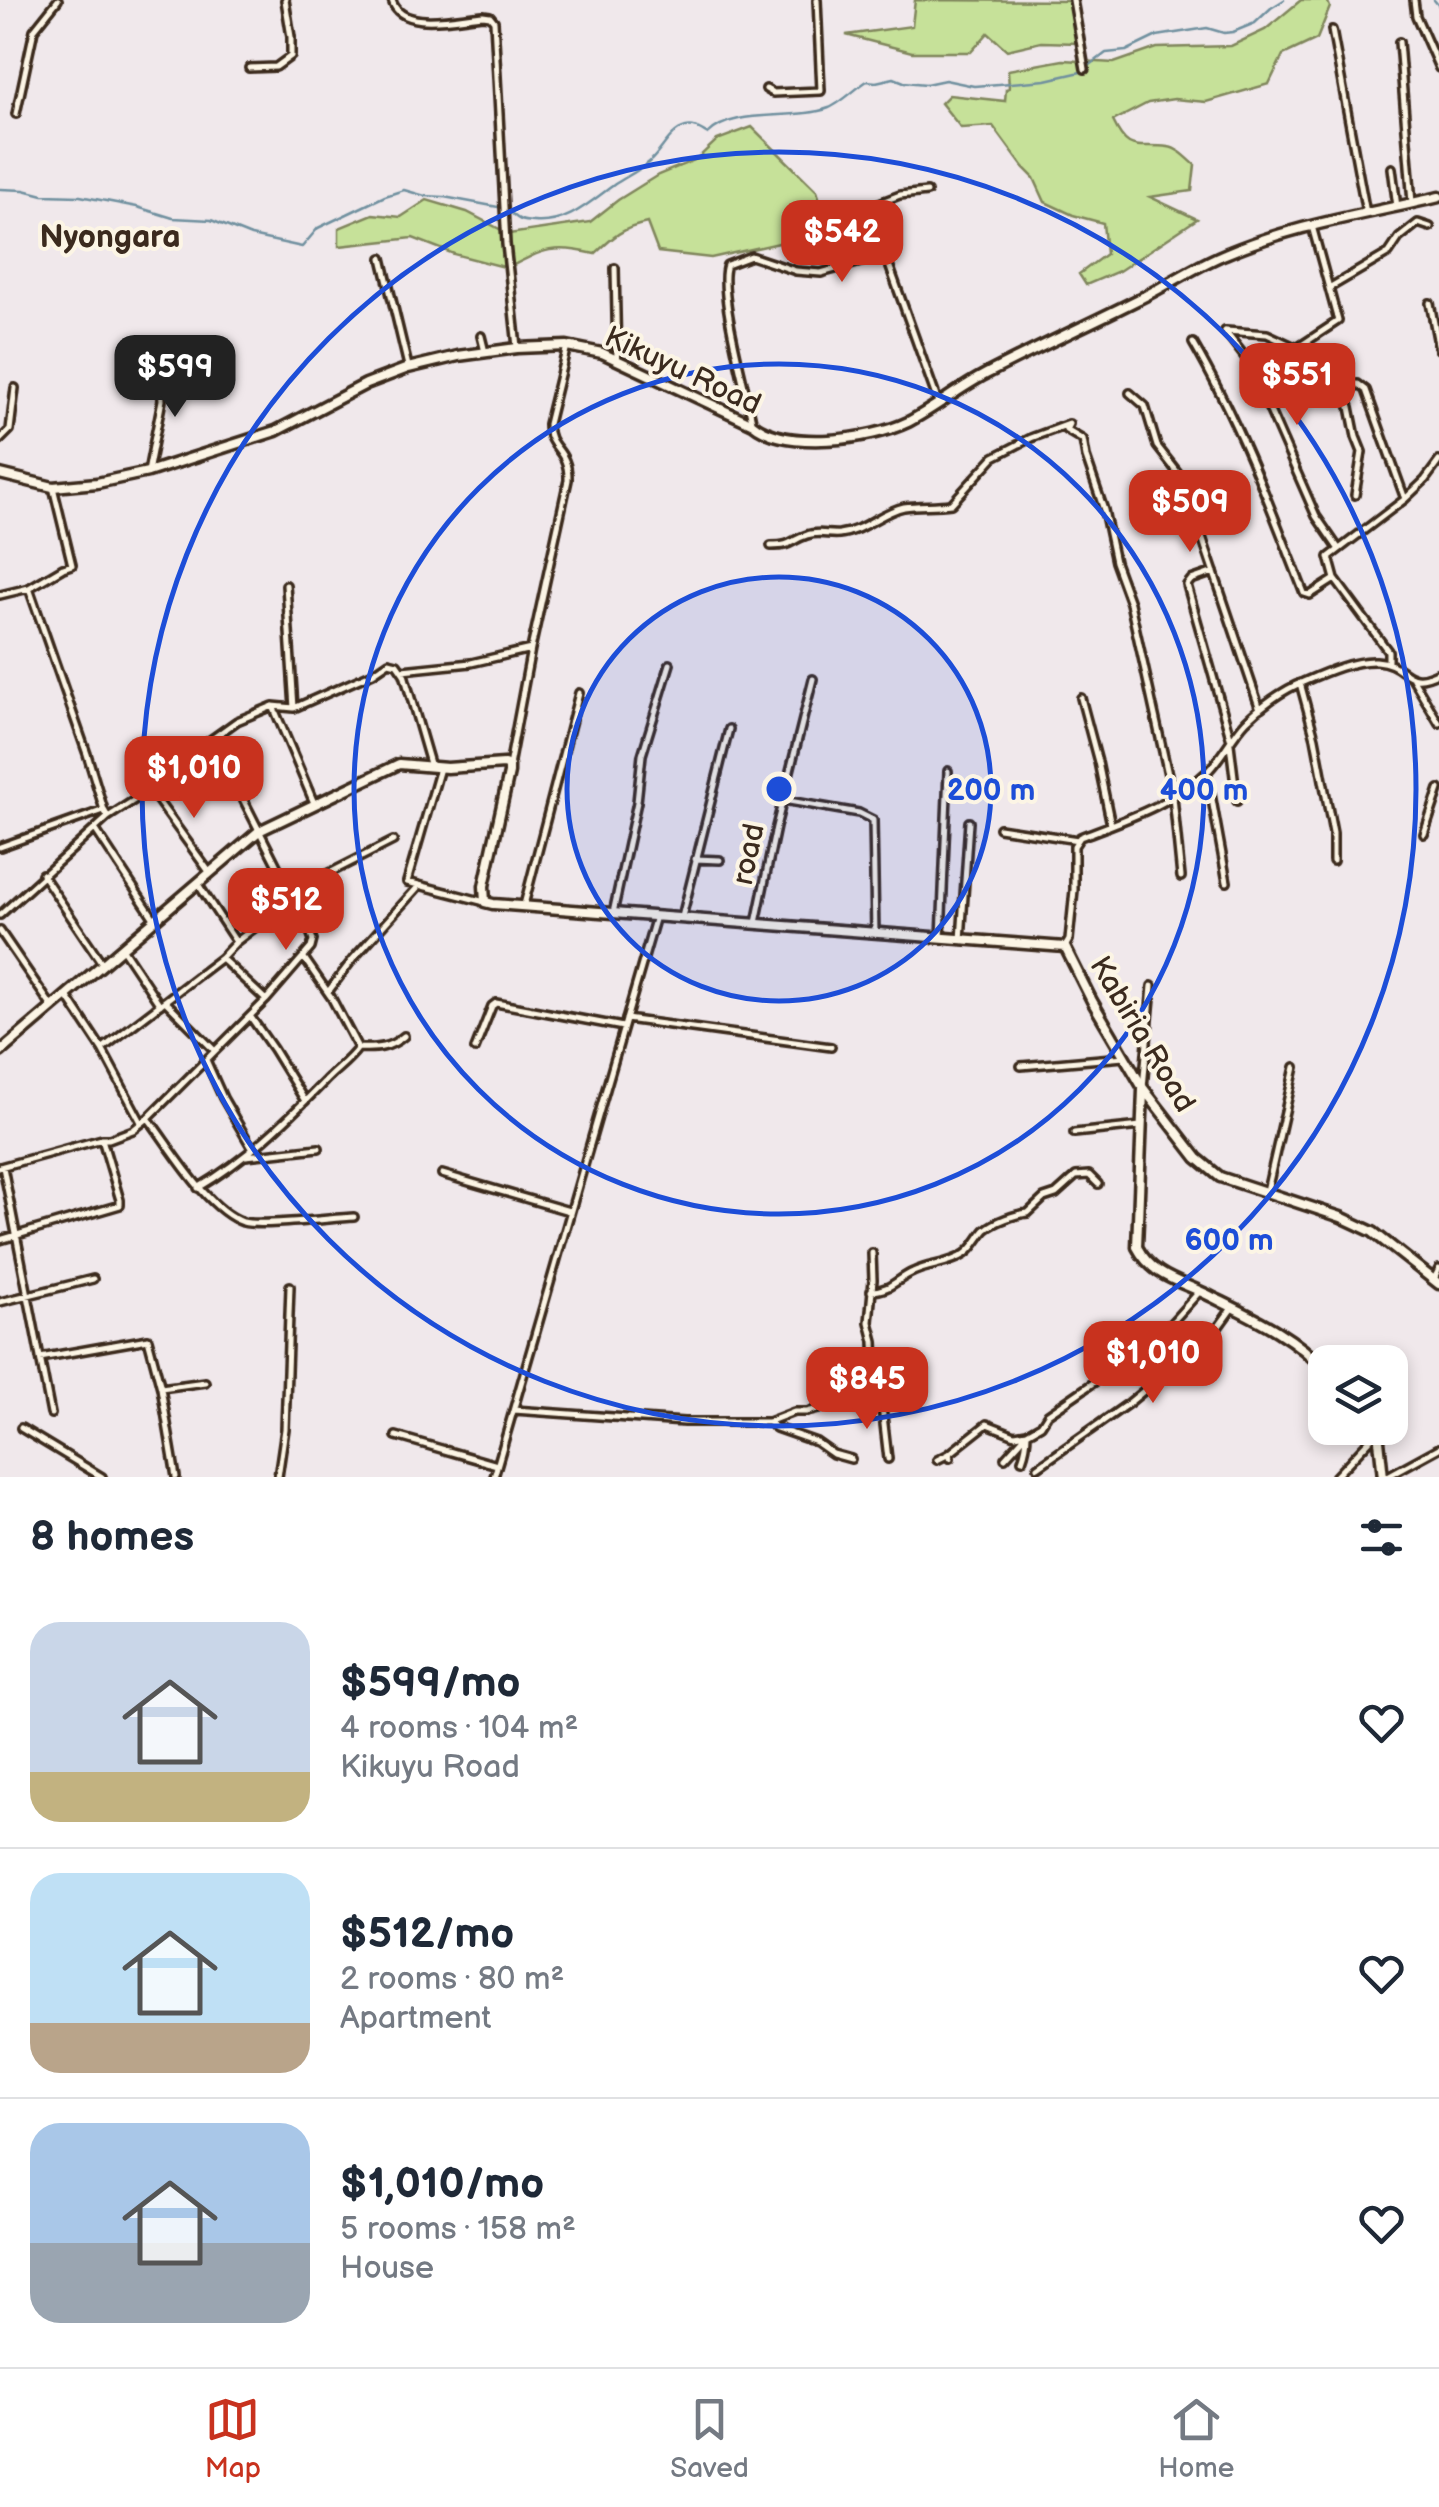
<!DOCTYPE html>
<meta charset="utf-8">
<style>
body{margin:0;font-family:"Balsamiq Sans",sans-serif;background:#f6f6f7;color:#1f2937;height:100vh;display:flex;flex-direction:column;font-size:38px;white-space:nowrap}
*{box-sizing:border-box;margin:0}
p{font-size:32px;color:#747a83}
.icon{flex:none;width:55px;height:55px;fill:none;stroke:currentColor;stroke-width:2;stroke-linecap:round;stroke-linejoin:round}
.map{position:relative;height:1477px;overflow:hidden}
.side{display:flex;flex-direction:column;background:#fff;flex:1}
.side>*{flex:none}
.tools{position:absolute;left:1308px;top:1345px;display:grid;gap:20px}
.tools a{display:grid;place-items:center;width:100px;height:100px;border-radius:20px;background:#fff;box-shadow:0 5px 15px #0003;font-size:50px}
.price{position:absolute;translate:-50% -85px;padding:0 22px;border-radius:20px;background:#c8321e;color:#fff;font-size:32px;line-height:65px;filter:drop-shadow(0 2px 5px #0008)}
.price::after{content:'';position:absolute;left:50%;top:60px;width:30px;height:22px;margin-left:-15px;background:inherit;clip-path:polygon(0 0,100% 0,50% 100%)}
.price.on{background:#222;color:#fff}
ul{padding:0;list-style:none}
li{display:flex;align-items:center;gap:30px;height:250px;padding:0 30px}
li+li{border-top:2px solid #e0e1e3}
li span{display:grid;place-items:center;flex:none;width:280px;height:200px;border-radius:30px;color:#555}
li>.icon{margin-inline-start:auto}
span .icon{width:120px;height:120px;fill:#fffc;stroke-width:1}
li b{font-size:42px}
h2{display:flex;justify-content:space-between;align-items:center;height:120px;padding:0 30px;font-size:42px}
.dock{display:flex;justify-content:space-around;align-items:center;height:140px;border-top:2px solid #e0e1e3;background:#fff;font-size:28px;color:#747a83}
.dock a{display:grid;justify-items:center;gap:5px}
.dock .on{color:#c8321e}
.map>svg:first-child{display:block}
.green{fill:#c6e199;stroke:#80865c;stroke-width:2.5}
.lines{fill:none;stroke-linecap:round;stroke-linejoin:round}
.stream{stroke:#70909f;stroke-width:2.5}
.street-casing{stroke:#3b2a1e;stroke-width:12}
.secondary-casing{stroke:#3b2a1e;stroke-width:15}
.street{stroke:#fcf5e5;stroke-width:5}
.secondary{stroke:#fcf5e5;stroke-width:8}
.ring{fill:none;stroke:#1d4ed8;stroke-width:5}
.labels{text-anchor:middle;stroke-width:8;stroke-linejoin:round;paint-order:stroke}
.street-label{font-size:30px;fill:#3b2a1e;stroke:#fcf5e5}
.neighbourhood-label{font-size:32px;font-weight:bold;fill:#3b2a1e;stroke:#fcf5e5}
.centre{fill:#1d4ed8;stroke:#fcf5e5;stroke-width:5}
.ring-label{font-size:30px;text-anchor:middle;font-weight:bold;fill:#1d4ed8;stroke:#fcf5e5;stroke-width:8;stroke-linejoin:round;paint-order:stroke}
</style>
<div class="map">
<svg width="1439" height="1477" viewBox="0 0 1439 1477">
<rect width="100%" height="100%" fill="#f0e8eb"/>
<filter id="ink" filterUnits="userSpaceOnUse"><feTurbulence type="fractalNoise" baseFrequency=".01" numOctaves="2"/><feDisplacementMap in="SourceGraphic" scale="20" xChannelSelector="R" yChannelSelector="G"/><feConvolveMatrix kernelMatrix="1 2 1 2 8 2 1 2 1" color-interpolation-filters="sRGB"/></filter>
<g filter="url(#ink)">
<path class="green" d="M915,0l161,1 3,42 -38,-1 -34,8 -19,-17 -17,19h-59l-66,-17 66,-9z
M1301,0h26l3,7 -13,32 -34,16 -14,29 -63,18 -32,-3 -26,4 -35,18c16,34 24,22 55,26 10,1 19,11 27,18l-3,26 -42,6 47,22 -78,52 -33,14 -7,-11 27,-20 -3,-31 -30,-8 -28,-13 -11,-24 -11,-11 -30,-41 -32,2 -20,-25 8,-8 56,6 1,-12 3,-1 -1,-18 55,-10 51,3 43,-15 74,-2 34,-16z
M752,127l65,64 7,22 -24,10 -21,20 -68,15 -53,-6 -11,-29c-25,5 -34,14 -52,31 -41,-10 -51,-5 -87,14l-54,-14 -41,-16 -74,8v-18l34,-14 28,3 26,-17 40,12 42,22 81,-12 28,-22 40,-25 39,-16 20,-19z"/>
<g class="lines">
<path class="stream" d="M1434,0l5,6
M0,189l24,1 19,5 37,1 57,11 36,11 38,2 40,16 51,11 16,-19 67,-32 19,-6 21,6 19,1 54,10
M507,209c4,3 7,8 12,10 2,2 12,3 15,3 33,3 56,-20 81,-38 11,-7 23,-13 33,-21 14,-11 21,-32 38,-36 9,-2 15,3 22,7 25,-27 87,-13 121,-26 11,-4 27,-20 38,-27l9,1 18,-4 10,4 22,2 19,-4 29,6 72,-6 35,-8 25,-19 20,-2 31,-15 50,-8 17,5 9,-1 22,-9 16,-15 13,-8"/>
<g class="street-casing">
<path id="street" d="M392,0c8,32 65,17 91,15l7,1 4,5 12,223 11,103
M1073,0l12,69
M1414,0l2,16 23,52
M1332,30l34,183
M1399,42l13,161
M249,68l27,-1 15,-11v-19l-6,-37
M766,89l7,4 48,-2 -4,-91
M16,114l18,-84 24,-30
M1392,168l5,39
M927,192l-27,3 -29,11 -2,3 69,193
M382,258l26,108
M615,268l2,92
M1329,288l60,-35 10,-15 19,-15 12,4
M1430,303l9,46
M1225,331l23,30 68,155 22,32
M1226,331l41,3 30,14 41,-27 -26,-95
M481,336l4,16
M1193,343c46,79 78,165 111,250l6,2 25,-16
M1297,348c19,23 27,43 61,36l8,6 39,109
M1342,387l8,20 6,30 6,15 -7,43
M1130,393l15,13 12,40 25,32 78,231
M752,421c-6,-30 -35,-133 -25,-156l24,-9 45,15 25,2 65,-18
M0,440l10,-10 5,-42
M148,472l14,-72 -2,-34
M53,487l19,78 -9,3 -34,20 58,166 17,56 4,7
M771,546c22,0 18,-5 36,-11 11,-4 21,0 32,-1 25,-3 42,-22 65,-27 15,-2 31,-1 47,-3l43,-47 37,-19 38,-14 -3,6 17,10 3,17 18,53 11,52 15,41 43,194 8,80
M1214,572l-23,8 -4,5 44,155
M286,585l8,123
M0,595l29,-7
M1388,663v-12l-53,-72 -6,-22 76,-58 20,-19 14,-19
M402,670l69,-7 60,-14
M1413,679l26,44
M1300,683l15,55 18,95v28
M1081,698l17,64 13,63
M273,706l41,97
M1230,744l7,57
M509,766l22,-117 37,-169c1,-32 -20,-30 -20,-56l19,-78
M440,768l-33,114 78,20
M1207,772l20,110
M150,790l60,83
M783,800l76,13 14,7 2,114
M999,828l79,12
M95,829l60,91
M1424,834l15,-45
M0,847l104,-37
M695,859l25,1
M42,874l60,89
M198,884l38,58
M290,893l103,-52
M524,905l55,-212
M613,913l24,-111 5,-47 28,-91
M0,915l108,-98 42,-27 59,-49 28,-20 36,-15 21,2 79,-35 16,-11 8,2 7,10 27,93
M682,917l47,-188
M756,923l20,-96 37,-148
M0,931l52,76
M941,938l7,-167
M961,940l8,-118
M1065,947l4,-7 5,-50v-44l6,-9c44,-17 94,-33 129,-67 14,-15 23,-34 37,-49 15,-15 37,-31 57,-39 21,-9 50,-22 73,-21 32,2 28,29 63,11
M122,948l38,57
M221,958l45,42
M328,992l25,-33 64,-71
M67,996l35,53 39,73
M165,1001l50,50
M250,1016l23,33 32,52
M626,1019l205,28
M358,1048c19,1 32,0 46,-12
M102,1049l119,-91 15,-16 56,-43
M475,1049l17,-43 4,-3 127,24
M206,1060l17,38 29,50
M1021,1066l103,-9
M1143,1088l9,-102
M148,1118c24,31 58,91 95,104 17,5 89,-4 111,-5
M1074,1133l67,-7
M246,1156l73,-8
M0,1167l102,-28h7l24,-9 15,-12 118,-118 45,-52 2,-8 -4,-11 -75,-148 -25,-40
M3,1167l48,247
M442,1174l127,37
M198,1188c48,-28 88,-67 126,-106 11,-12 25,-21 34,-34l-27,-51 -27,-39
M1267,1191l28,-124
M0,1240l120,-35v-5l-18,-61
M1434,1279l5,-10
M871,1291c19,0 26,-12 42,-19 16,-8 36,-7 52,-18 9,-6 13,-16 20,-24 9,-8 31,-16 43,-17l16,-15 12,-4 20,-18 13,-1 9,9
M0,1302l93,-23
M40,1358l108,-19 13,49 15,89
M161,1388l44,-6
M881,1398l7,61
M514,1410l170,12h84l26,-10h13l19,-5 42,3 8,-3 5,-9 -6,-31 -1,-26 -5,-19 4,-42 -1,-27
M768,1422l8,6 40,14 17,12 18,5
M21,1428l81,49
M396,1436l101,29
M950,1458l-1,-4 5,-4 33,-26 28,11 12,-2
M1005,1458l20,-22
M937,1460l12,-6
M1022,1460c3,-8 5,-18 5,-27l14,-8 7,-11 109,-75 43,-48
M1038,1467l91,-64 85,-70 18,-25
M278,1477l7,-48 5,-143
M494,1477l162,-561
M1335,1477l43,-46
M1386,1477l53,-29"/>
</g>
<g class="secondary-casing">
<path id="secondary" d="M0,474l53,13 44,-4 51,-11 128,-41 90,-47 42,-16 50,-12 59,-8 50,-2 35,7 151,71c33,27 118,16 155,-2 27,-14 51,-34 78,-48 50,-26 101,-49 151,-74 30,-14 58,-34 88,-46 68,-29 143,-40 214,-57
M0,1052l259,-221 140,-67 48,4 57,-4 5,2v7l-25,113 1,16 8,2 572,43 27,54 51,87 54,70 23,19 121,40 32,15 66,52
M1143,1090l-6,157c15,29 42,34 69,47 42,21 87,40 119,76
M1374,1428l4,3 5,46"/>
</g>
<use href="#street" class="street"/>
<use href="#secondary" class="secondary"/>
</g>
</g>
<circle cx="779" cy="789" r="212" fill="#1d4ed8" fill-opacity=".12"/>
<g class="ring">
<circle cx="779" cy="789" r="212"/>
<circle cx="779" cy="789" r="425"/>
<circle cx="779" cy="789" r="637"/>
</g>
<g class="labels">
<g class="street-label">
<text transform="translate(683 370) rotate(25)" y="10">Kikuyu Road</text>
<text transform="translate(748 854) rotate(-78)" y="10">road</text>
<text transform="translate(1143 1034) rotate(59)" y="10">Kabiria Road</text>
</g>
<g class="neighbourhood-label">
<text x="110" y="247">Nyongara</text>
</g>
</g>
<circle cx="779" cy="789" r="15" class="centre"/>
<g class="ring-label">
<text x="991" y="800">200 m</text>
<text x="1204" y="800">400 m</text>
<text x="1229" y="1250">600 m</text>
</g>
</svg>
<div class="tools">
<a><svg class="icon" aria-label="layers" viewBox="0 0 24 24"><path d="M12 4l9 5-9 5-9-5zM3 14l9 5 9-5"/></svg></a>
</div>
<b class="price" style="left:842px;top:285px">$542</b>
<b class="price on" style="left:175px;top:420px">$599</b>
<b class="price" style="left:1297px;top:428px">$551</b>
<b class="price" style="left:1190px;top:555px">$509</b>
<b class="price" style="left:194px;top:821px">$1,010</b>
<b class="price" style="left:286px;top:953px">$512</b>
<b class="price" style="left:1153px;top:1406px">$1,010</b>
<b class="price" style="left:867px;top:1432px">$845</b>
</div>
<section class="side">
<h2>8 homes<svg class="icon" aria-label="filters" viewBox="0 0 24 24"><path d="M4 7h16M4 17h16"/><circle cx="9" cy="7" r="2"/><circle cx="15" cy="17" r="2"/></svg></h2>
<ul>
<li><span style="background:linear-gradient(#c9d6e8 75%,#c2b280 0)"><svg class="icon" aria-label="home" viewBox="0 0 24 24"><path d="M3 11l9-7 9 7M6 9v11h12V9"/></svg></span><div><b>$599/mo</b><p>4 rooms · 104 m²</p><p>Kikuyu Road</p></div><svg class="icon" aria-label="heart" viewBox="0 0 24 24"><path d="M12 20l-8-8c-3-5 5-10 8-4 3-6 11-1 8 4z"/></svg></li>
<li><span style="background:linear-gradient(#bfe0f5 75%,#b9a48a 0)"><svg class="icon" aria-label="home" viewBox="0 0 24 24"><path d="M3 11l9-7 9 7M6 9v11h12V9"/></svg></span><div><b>$512/mo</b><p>2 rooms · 80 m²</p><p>Apartment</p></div><svg class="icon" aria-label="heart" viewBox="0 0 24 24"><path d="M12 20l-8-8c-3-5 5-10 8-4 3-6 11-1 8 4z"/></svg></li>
<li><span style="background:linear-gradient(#a9c7e8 60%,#9aa5b1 0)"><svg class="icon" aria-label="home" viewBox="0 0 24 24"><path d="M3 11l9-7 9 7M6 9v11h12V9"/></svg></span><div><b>$1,010/mo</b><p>5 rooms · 158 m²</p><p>House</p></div><svg class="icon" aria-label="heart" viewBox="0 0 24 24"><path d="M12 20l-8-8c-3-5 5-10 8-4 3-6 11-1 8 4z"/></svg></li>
</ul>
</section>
<nav class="dock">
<a class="on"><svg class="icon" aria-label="map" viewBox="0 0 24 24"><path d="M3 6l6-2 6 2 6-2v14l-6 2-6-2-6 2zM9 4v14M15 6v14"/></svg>Map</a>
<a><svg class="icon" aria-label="saved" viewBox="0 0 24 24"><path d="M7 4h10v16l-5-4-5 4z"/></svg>Saved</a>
<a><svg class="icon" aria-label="home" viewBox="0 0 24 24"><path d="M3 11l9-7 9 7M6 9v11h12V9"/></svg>Home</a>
</nav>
